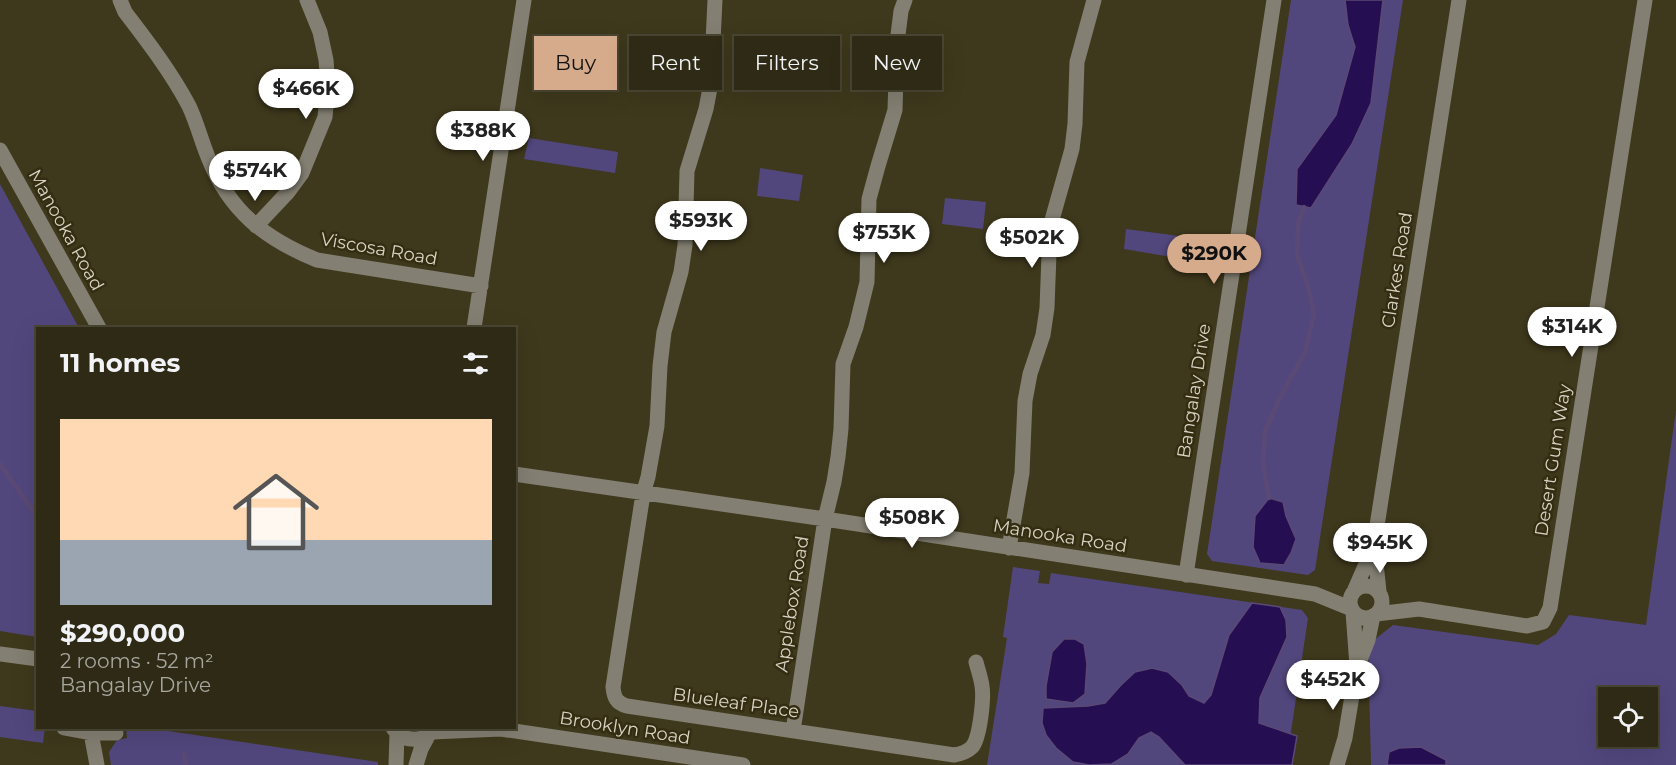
<!DOCTYPE html>
<meta charset="utf-8">
<style>
body{margin:0;font-family:Montserrat,sans-serif;background:#3a3622;color:#f1f3f6;height:100vh;display:flex;flex-direction:column;font-size:22px;white-space:nowrap}
*{box-sizing:border-box;margin:0}
p{font-size:20px;color:#a7a7a0}
.icon{flex:none;width:33px;height:33px;fill:none;stroke:currentColor;stroke-width:2;stroke-linecap:round;stroke-linejoin:round}
.map{position:relative;flex:1;overflow:hidden}
.side{position:absolute;left:36px;top:327px;width:480px;height:402px;display:flex;flex-direction:column;background:#2e2a15;border-radius:0px;box-shadow:0 6px 24px #0002,0 0 0 2px #494634}
.side>*{flex:none}
.hud{position:absolute;left:534px;top:36px;width:570px;height:54px;display:flex;gap:12px}
.controls{position:absolute;left:1598px;top:687px;display:grid;gap:12px}
.controls a{display:grid;place-items:center;width:60px;height:60px;border-radius:0px;background:#2e2a15;box-shadow:0 6px 24px #0002,0 0 0 2px #494634;font-size:30px}
.price{position:absolute;translate:-50% -51px;padding:0 14px;border-radius:21px;background:#fff;color:#222;font-size:20px;line-height:39px;filter:drop-shadow(0 2px 3px #0008)}
.price::after{content:'';position:absolute;left:50%;top:36px;width:18px;height:14px;margin-left:-9px;background:inherit;clip-path:polygon(0 0,100% 0,50% 100%)}
.price.selected{background:#d6ab8b;color:#111}
ul{padding:0;list-style:none}
li{display:grid;align-content:center;gap:12px;height:318px;padding:0 24px}
li span{display:grid;place-items:center;height:186px;border-radius:0px;color:#555}
li>.icon{margin-inline-start:auto}
span .icon{width:108px;height:108px;fill:#fffc;stroke-width:1}
li b{font-size:26px}
h2{display:flex;justify-content:space-between;align-items:center;height:72px;padding:0 24px;font-size:26px}
.pill{padding:0 21px;border-radius:0px;background:#2e2a15;box-shadow:0 6px 24px #0002,0 0 0 2px #494634;font-size:21px;line-height:54px}
.pill.selected{background:#d6ab8b;color:#111}
.map>svg:first-child{display:block}
.green{fill:#52477d;fill-rule:evenodd}
.water{fill:#250e52;stroke:#5a4974;stroke-width:1.5}
.lines{fill:none;stroke-linecap:round;stroke-linejoin:round}
.stream{stroke:#5a4974;stroke-width:4.5}
.minor{stroke:#837f72;stroke-width:15}
.labels{text-anchor:middle;stroke-width:5;stroke-linejoin:round;paint-order:stroke}
.street-label{font-size:18px;fill:#d7d3c3;stroke:#342d12}
</style>
<div class="map">
<svg width="1676" height="765" viewBox="0 0 1676 765">
<rect width="100%" height="100%" fill="#3e381c"/>
<path class="green" d="M1291,0h112l-88,570 -7,5 -96,-14 -5,-7z
M529,138l89,14 -3,21 -91,-14z
M760,168l43,7 -4,26 -42,-5z
M0,184l79,144h-41l-1,309 -37,-6z
M945,198l41,4 -3,27 -41,-5z
M1126,229l91,12 -4,23 -89,-15z
M1676,410v355h-305l-3,-120 25,-20 145,20 18,-11 13,-19 77,10zM1608,698h39v38h-39z
M1013,567l27,4 -2,12 11,1 2,-11 251,37 6,8 -22,147h-299l20,-127 -4,-1z
M0,706l37,5 1,17h7l-2,15 -43,-6z
M126,728h22l230,34v3h-267l-2,-13 8,-12 10,-2z"/>
<path class="water" d="M1345,0h38l-12,103 -19,41 -41,64 -15,-3 1,-36 39,-54 19,-68 -7,-22z
M1269,498l14,4 3,14 10,23 -5,14 -7,12 -24,-2 -7,-16 2,-31z
M1252,603l28,4 6,13 1,17 -27,61 -1,25 38,13 -5,29h-107l-26,-28 -8,-5 -12,6 -11,16 -16,10 -23,1 -16,-3 -17,-14 -10,-13 -4,-12 1,-15 45,-2 17,-3 16,-18 14,-13 17,-4 16,4 14,13 7,11 15,7 7,-8 18,-60z
M1064,639h11l9,5 3,20 -2,30 -12,9 -27,-4v-13l6,-34z
M1421,747l25,13v5h-59l2,-13 10,-4z"/>
<g class="lines">
<path class="stream" d="M0,464l38,54
M1269,498l-6,-35 2,-32 16,-35 24,-44 9,-38 -7,-31 -10,-28 1,-31 6,-17
M184,754l2,11"/>
<path class="minor" d="M120,0l5,12c23,30 46,60 64,94 8,17 12,34 19,51 21,54 57,82 109,103l164,26
M715,0l-4,83 -5,26 -19,62 -2,74 -4,27 -17,60 -4,34 -3,60 -9,51 -5,17 -30,193c1,10 3,16 14,19l327,49c6,-1 13,-3 18,-8 8,-9 12,-49 10,-61 -1,-8 -4,-16 -6,-24
M0,150l99,178
M256,226l32,-34 14,-19 23,-56 3,-32 -2,-25 -6,-28 -13,-32
M474,328l50,-328
M514,474l311,45 490,75 37,15
M1009,548l13,-75 3,-72 5,-27 13,-39 4,-27 3,-81 22,-78 3,-25 2,-62 17,-62
M1186,575l88,-575
M1350 602a16 16 0 1 1 32 0a16 16 0 1 1-32 0Z
M1355,589l18,-41
M1379,591l-5,-46 85,-545
M1376,614l43,-5 108,17 16,-4 7,-14 95,-608
M0,654l38,5
M1358,665l10,-25 5,-24
M64,728l27,5h25
M393,728c11,15 31,15 43,0
M793,731l32,-212 9,-37 4,-25 3,-28 2,-65 13,-37 11,-45 2,-83 9,-33 17,-56 2,-67 4,-32 4,-11
M432,732l69,-3 242,36
M91,733l6,32
M396,765l1,-32
M416,765l5,-16 7,-13
M1337,765l8,-27 12,-72 -4,-54"/>
</g>
<g class="labels">
<g class="street-label">
<text transform="translate(66 230) rotate(61)" y="6">Manooka Road</text>
<text transform="translate(379 249) rotate(10)" y="6">Viscosa Road</text>
<text transform="translate(1397 270) rotate(-81)" y="6">Clarkes Road</text>
<text transform="translate(1194 391) rotate(-81)" y="6">Bangalay Drive</text>
<text transform="translate(1553 460) rotate(-81)" y="6">Desert Gum Way</text>
<text transform="translate(1060 536) rotate(9)" y="6">Manooka Road</text>
<text transform="translate(792 604) rotate(-81)" y="6">Applebox Road</text>
<text transform="translate(736 703) rotate(8)" y="6">Blueleaf Place</text>
<text transform="translate(625 728) rotate(9)" y="6">Brooklyn Road</text>
</g>
</g>
</svg>
<div class="controls">
<a><svg class="icon" aria-label="locate" viewBox="0 0 24 24"><circle cx="12" cy="12" r="6"/><path d="M12 2v4M12 18v4M2 12h4M18 12h4"/></svg></a>
</div>
<b class="price" style="left:306px;top:120px">$466K</b>
<b class="price" style="left:483px;top:162px">$388K</b>
<b class="price" style="left:255px;top:202px">$574K</b>
<b class="price" style="left:701px;top:252px">$593K</b>
<b class="price" style="left:884px;top:264px">$753K</b>
<b class="price" style="left:1032px;top:269px">$502K</b>
<b class="price selected" style="left:1214px;top:285px">$290K</b>
<b class="price" style="left:1572px;top:358px">$314K</b>
<b class="price" style="left:912px;top:549px">$508K</b>
<b class="price" style="left:1380px;top:574px">$945K</b>
<b class="price" style="left:1333px;top:711px">$452K</b>
<div class="hud">
<a class="pill selected">Buy</a>
<a class="pill">Rent</a>
<a class="pill">Filters</a>
<a class="pill">New</a>
</div>
<section class="side">
<h2>11 homes<svg class="icon" aria-label="filters" viewBox="0 0 24 24"><path d="M4 7h16M4 17h16"/><circle cx="9" cy="7" r="2"/><circle cx="15" cy="17" r="2"/></svg></h2>
<ul>
<li><span style="background:linear-gradient(#ffd9b3 65%,#9aa5b1 0)"><svg class="icon" aria-label="home" viewBox="0 0 24 24"><path d="M3 11l9-7 9 7M6 9v11h12V9"/></svg></span><div><b>$290,000</b><p>2 rooms · 52 m²</p><p>Bangalay Drive</p></div></li>
</ul>
</section>
</div>
